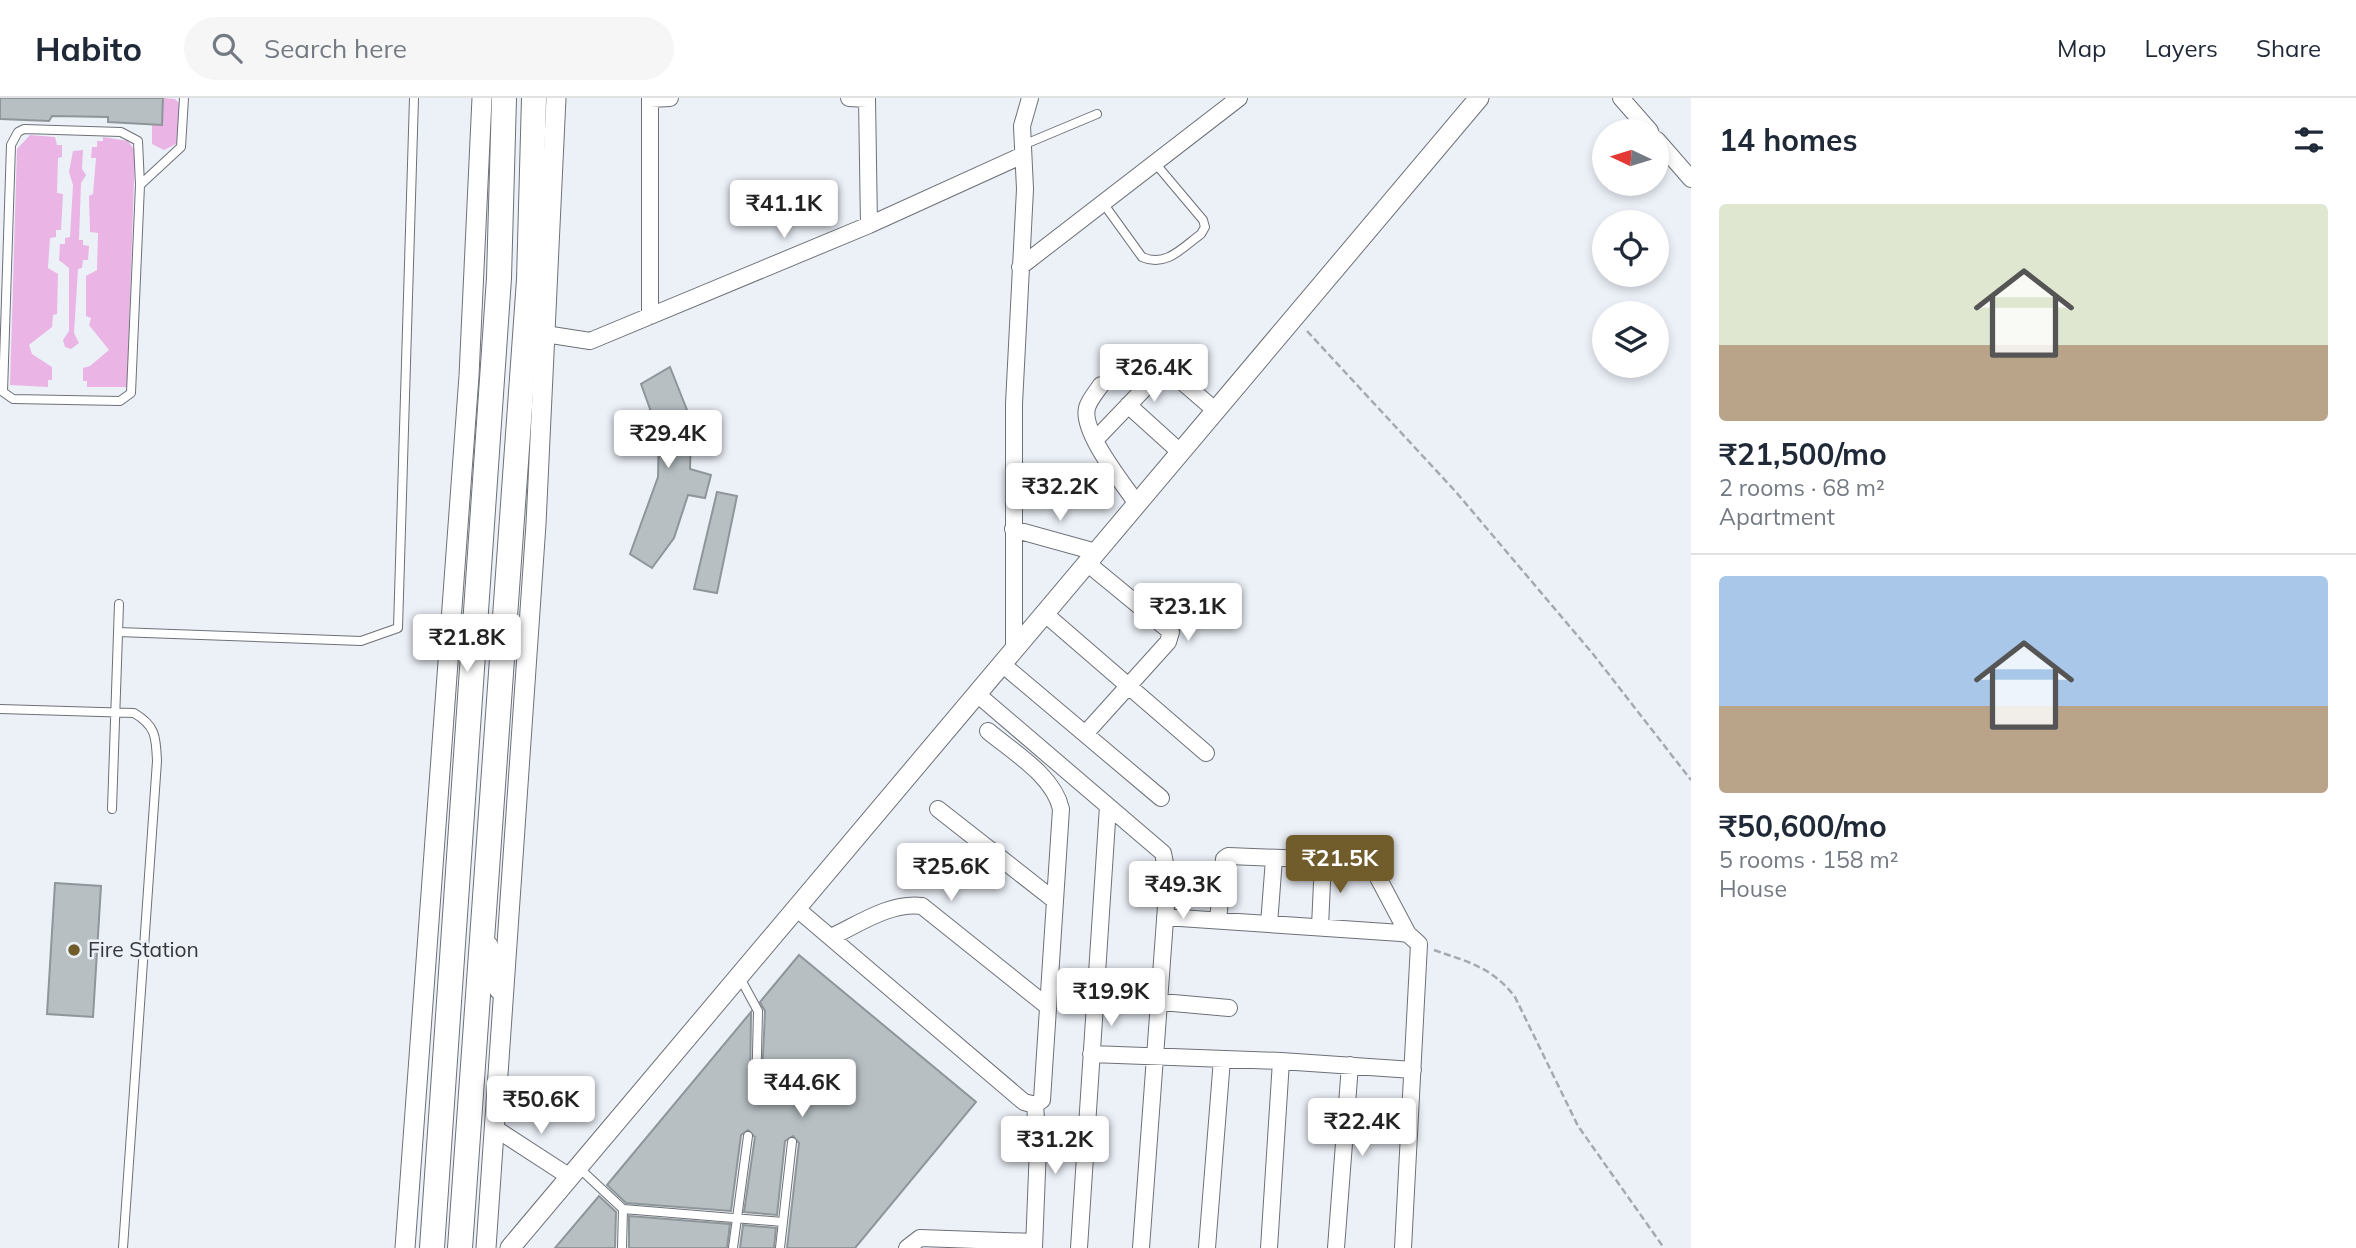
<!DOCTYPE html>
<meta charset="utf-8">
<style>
body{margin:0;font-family:Mulish,sans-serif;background:#f6f6f7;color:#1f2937;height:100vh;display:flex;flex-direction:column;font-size:26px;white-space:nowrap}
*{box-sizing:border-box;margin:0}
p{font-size:23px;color:#747a83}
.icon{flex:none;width:38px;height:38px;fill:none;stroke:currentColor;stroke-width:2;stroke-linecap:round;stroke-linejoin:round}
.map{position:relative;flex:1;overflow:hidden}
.panel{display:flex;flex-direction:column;background:#fff;width:665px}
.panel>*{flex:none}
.needle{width:46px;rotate:274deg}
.fabs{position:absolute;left:1592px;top:21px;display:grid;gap:14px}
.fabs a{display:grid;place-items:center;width:77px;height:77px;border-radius:50%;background:#fff;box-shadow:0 4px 10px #0003;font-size:35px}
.price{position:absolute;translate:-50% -60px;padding:0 16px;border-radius:7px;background:#fff;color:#222;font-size:23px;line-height:46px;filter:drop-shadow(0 2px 4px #0008)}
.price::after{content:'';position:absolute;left:50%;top:42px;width:21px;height:16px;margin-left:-10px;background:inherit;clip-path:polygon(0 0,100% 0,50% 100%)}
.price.on{background:#715d2c;color:#fff}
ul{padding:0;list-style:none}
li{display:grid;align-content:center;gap:14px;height:371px;padding:0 28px}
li+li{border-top:2px solid #e0e1e3}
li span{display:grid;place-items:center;height:217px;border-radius:7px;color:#555}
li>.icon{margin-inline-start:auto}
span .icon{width:126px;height:126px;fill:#fffc;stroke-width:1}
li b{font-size:30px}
h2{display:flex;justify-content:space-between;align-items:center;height:84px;padding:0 28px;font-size:30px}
header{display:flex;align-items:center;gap:42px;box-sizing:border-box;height:98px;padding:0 35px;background:#fff;border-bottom:2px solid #e0e1e3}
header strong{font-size:33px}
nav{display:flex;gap:38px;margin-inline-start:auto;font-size:24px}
.search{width:490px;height:63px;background:#f6f6f7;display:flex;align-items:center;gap:18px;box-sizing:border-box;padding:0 24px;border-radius:38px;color:#747a83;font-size:26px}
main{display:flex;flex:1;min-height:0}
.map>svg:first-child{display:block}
.green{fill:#eab4e5}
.building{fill:#b7bfc3;stroke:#8e969a;stroke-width:2}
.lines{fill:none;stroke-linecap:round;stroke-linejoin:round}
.service-casing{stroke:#6d7177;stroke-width:10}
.minor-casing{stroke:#6d7177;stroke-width:18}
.tertiary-casing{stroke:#6d7177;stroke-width:21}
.trunk-casing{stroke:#6d7177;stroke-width:26}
.path{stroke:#a6a9af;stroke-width:2.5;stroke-dasharray:7 3.5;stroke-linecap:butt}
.service{stroke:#fff;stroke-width:8}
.minor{stroke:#fff;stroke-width:16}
.tertiary{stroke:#fff;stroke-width:19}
.trunk{stroke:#fff;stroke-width:24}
.poi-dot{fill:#715d2c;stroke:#ecf1f8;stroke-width:2.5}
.labels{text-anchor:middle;stroke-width:5;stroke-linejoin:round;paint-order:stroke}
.poi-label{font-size:21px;fill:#36373a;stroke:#ecf1f8;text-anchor:start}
</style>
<header>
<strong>Habito</strong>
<div class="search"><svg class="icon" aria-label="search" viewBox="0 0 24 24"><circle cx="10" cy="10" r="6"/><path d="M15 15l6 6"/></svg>Search here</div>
<nav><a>Map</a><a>Layers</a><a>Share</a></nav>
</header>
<main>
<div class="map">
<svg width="1691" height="1150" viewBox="0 0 1691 1150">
<rect width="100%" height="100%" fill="#ecf1f8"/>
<path class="green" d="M163,0l12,1 5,5 -2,39 -14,7 -12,-6v-20h10z
M30,37l25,2 2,8h5v12l-4,1 -1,35 6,1 -2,36h-5v7l-6,1 -2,30 10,6 -1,40 -4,1 -1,12 -23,18 3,9 20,13v13h-4v7l-38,-2 7,-236z
M103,39l25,4 7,10 -8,236h-40v-6h-4v-13l7,-2 19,-16 -20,-25 2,-7 -5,-2v-40l11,-6 1,-37 -8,-1 -1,-36 4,-2 3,-36h-5l1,-11h5v-6h6z
M83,52l-1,19 4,6 -5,8 -2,57h4v5l6,1 -1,14h-5l-1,8 -4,1 -4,64 5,10 -8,6 -6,-2 -2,-7 6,-9v-63l-10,-8 1,-16h5v-6l5,-1 3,-52 -4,-13 4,-21z"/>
<path class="building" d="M0,0h163l-1,27 -54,-3v-5l-56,-1 -3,5 -49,-2z
M670,269l17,43 4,24 -1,35 21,6 -6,23 -17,-3 -14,43 -22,30 -22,-14 28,-77 1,-43 -18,-50z
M717,394l20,4 -20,97 -23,-4z
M55,785l46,3 -8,131 -46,-3z
M799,857l177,147 -121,146h-68l12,-105 -6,-7 -8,5 -8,74 -33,-3 11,-75 -7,-7 -7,5 -10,76 -105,-8 -19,-18 144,-173 -1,85 3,5 8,-2 4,-89 -5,-9z
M599,1098l17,16 -1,36h-60z
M629,1118l101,8 -3,24h-98z
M743,1127l33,3 -2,20h-34z"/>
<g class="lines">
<g class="service-casing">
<path id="service" d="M24,31l97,3 17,9 2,44 -9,208 -11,8 -107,-2 -10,-7 8,-247 7,-13z
M1023,47l74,-31
M140,87l41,-38 3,-49
M1103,105l39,54c24,11 41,-10 59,-23l4,-7 -2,-7 -48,-57
M118,534l243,9 37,-13 16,-530
M0,611l134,4c22,13 22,24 23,48l-34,487
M112,711l7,-205
M739,878l19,35 -2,85
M578,1069l45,42 -1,39
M623,1111l160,13
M733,1150l15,-112
M780,1150l12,-106"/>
</g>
<g class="minor-casing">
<path id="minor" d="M849,0l18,1
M867,0l2,127
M1621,0l29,33
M650,1l20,-1
M1657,42l34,39
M1020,169l219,-169
M650,218v-218
M545,236l45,7 279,-116 154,-70
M1101,287c-4,6 -12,15 -14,23 -6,24 36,75 50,96
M1128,307l52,47
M1095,342l70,-73 51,44
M1013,431l83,23
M1044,515l162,140
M1014,552v-246l11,-215 -3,-63 8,-28
M1002,566l159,134
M977,596l186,159 5,26 -27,369
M1085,636l83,-92 3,-10 -84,-69
M938,711l116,91
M796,810l228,194 11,3 7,-5 19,-291c-7,-33 -48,-57 -73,-78
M1165,819l236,16 7,1 11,10 -16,304
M1218,822l6,-61 4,-3 130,5 16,9 34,64
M1269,826l5,-65
M1320,829l3,-67
M831,839c28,-13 59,-35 91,-31l125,100
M1095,898l134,12
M1091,956l190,7 132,9
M493,1029l77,50
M907,1150l13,-10 114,4
M1034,1150l4,-101 -3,-42
M1079,1150l29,-442
M1207,1150l15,-189
M1269,1150l12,-187
M1336,1150l14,-183"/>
</g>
<g class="tertiary-casing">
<path id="tertiary" d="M405,1150l64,-872 13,-278
M486,1150l50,-724 20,-426
M510,1150l969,-1150"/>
</g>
<g class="trunk-casing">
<path id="trunk" d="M486,849l15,41
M432,1150l67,-970 5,-180
M460,1150l69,-968 5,-182"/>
</g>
<path class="path" d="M1307,233l149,161 137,162 98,126
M1434,852c34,12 58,17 81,47l63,129 86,122"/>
<use href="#service" class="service"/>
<use href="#minor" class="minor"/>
<use href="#tertiary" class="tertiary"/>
<use href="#trunk" class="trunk"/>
</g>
<circle class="poi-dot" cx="74" cy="852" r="7"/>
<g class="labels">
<g class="poi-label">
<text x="88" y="859">Fire Station</text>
</g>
</g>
</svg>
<div class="fabs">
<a><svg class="needle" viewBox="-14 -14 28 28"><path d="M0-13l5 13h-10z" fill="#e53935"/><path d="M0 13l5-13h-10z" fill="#747a83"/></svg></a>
<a><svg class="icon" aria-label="locate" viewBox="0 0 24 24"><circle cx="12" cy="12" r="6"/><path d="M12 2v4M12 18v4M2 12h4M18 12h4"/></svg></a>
<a><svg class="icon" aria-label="layers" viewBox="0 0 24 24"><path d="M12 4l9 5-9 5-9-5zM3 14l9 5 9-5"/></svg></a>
</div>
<b class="price" style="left:784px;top:142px">₹41.1K</b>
<b class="price" style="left:1154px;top:306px">₹26.4K</b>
<b class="price" style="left:668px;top:372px">₹29.4K</b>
<b class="price" style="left:1060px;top:425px">₹32.2K</b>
<b class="price" style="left:1188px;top:545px">₹23.1K</b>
<b class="price" style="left:467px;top:576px">₹21.8K</b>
<b class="price on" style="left:1340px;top:797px">₹21.5K</b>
<b class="price" style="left:951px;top:805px">₹25.6K</b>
<b class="price" style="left:1183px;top:823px">₹49.3K</b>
<b class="price" style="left:1111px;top:930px">₹19.9K</b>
<b class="price" style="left:802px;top:1021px">₹44.6K</b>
<b class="price" style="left:541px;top:1038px">₹50.6K</b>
<b class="price" style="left:1362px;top:1060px">₹22.4K</b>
<b class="price" style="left:1055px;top:1078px">₹31.2K</b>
</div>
<section class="panel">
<h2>14 homes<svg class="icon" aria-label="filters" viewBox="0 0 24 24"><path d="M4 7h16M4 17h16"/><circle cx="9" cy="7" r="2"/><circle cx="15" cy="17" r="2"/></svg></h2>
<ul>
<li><span style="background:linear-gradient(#dfe7d0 65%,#b9a48a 0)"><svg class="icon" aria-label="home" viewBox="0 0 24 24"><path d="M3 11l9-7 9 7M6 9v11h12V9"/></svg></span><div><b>₹21,500/mo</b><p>2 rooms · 68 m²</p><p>Apartment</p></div></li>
<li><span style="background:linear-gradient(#a9c7e8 60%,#b9a48a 0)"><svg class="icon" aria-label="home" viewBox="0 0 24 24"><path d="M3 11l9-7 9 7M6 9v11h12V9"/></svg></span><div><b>₹50,600/mo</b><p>5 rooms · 158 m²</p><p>House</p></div></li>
</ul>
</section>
</main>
